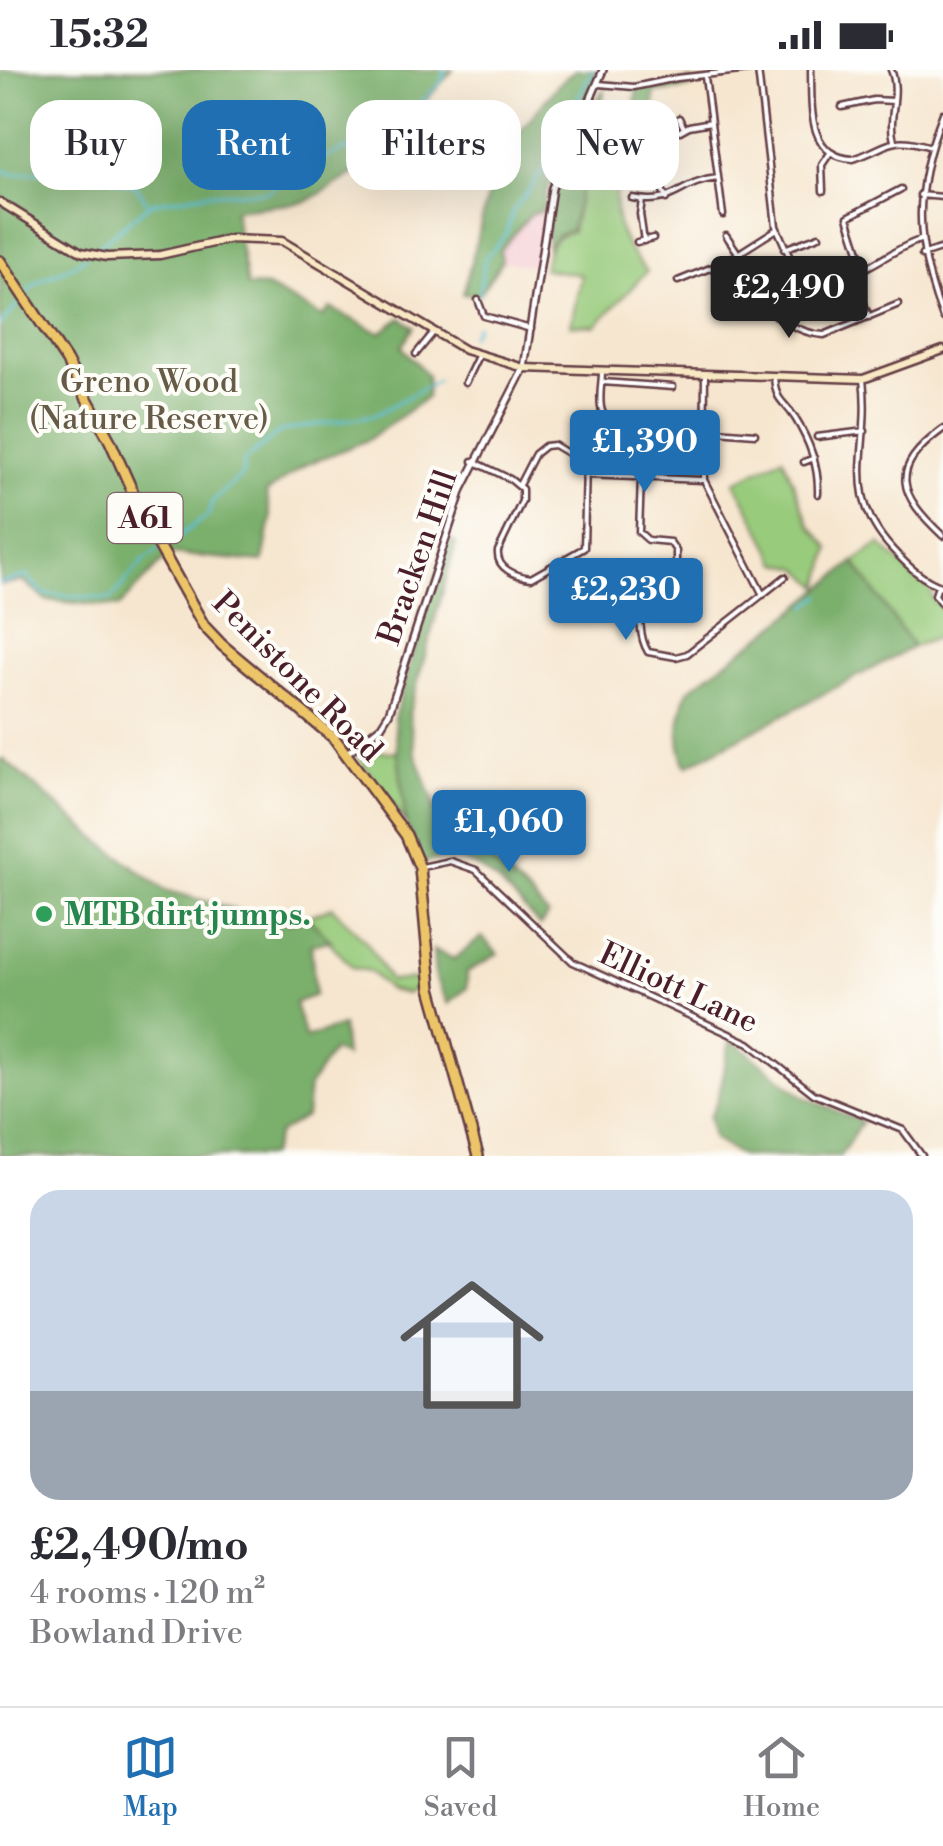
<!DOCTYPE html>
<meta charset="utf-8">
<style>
body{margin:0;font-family:"Libre Bodoni",serif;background:#f7f7f7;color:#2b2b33;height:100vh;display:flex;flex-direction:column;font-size:38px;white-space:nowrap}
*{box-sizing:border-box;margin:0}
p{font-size:32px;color:#7c7c81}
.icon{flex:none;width:55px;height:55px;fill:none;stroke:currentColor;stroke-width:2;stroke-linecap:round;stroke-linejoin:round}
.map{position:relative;height:1086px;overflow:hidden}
.drawer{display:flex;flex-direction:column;background:#fff;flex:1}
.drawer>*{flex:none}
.banner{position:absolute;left:30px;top:30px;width:885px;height:90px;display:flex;gap:20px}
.price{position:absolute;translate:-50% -85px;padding:0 22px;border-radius:10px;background:#1f6fb2;color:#fff;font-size:32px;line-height:65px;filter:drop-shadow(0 2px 5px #0008)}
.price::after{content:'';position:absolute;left:50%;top:60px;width:30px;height:22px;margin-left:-15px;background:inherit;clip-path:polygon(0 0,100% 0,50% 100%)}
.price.active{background:#222;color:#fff}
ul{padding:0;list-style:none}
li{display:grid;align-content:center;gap:20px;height:530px;padding:0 30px}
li+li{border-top:2px solid #e1e1e2}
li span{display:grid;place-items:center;height:310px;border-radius:30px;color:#555}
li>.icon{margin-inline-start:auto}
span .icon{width:180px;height:180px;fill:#fffc;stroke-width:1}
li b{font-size:42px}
.chip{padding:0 35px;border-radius:30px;background:#fff;box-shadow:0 10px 40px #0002;font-size:35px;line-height:90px}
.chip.active{background:#1f6fb2;color:#fff}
.status{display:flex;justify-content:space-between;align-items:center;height:70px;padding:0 50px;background:#fff;direction:ltr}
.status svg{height:28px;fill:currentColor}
.menu{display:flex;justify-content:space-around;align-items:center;height:140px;border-top:2px solid #e1e1e2;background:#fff;font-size:28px;color:#7c7c81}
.menu a{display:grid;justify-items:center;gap:5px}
.menu .active{color:#1f6fb2}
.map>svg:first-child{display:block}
.built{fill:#f6cfd7}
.green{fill:#98cb7c;stroke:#717554;stroke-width:2.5}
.forest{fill:#7aaf6c;stroke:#62674c;stroke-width:2.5}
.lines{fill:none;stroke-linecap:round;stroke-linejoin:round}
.stream{stroke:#5dc1db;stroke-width:2.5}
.minor-casing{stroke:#643d44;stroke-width:9}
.tertiary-casing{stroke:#643d44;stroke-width:10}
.secondary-casing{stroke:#643d44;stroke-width:11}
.trunk-casing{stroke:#643d44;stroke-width:14}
.minor{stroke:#fff;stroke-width:4}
.tertiary{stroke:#fff;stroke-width:5}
.secondary{stroke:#f8e8c3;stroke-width:6}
.trunk{stroke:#edc569;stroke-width:9}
.leisure-dot{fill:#2e9e5b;stroke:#fdfcf7;stroke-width:4}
.labels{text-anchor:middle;stroke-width:8;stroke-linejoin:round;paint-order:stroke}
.shield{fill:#fdfcf7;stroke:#806168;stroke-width:2.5}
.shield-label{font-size:30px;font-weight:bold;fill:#4a1f2b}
.park-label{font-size:32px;fill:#655b47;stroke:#fdfcf7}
.street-label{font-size:32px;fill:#4a1f2b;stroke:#fdfcf7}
.leisure-label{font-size:32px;font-weight:bold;fill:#27864d;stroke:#fdfcf7;text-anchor:start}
</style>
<div class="status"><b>15:32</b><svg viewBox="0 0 49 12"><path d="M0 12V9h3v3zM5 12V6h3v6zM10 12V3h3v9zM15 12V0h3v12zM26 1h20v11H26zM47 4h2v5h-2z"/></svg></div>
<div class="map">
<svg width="943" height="1086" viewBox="0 0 943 1086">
<rect width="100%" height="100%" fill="#fdfcf7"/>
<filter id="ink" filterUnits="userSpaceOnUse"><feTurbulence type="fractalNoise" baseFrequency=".01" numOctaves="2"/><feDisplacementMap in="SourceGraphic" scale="20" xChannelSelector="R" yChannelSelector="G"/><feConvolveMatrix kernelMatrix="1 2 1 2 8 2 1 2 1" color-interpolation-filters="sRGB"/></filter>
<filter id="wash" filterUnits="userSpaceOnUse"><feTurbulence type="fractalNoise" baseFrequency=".0048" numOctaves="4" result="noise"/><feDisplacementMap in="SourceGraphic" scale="40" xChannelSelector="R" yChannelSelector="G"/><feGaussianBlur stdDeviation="2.25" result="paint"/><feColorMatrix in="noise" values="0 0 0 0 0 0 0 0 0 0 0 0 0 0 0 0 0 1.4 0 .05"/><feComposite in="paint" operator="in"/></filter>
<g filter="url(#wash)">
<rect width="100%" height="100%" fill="#f6e6cf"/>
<path class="built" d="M543,141l-7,56 -34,-6 -2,-10 32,-38z"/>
<path class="green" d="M581,117h35c-3,37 5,57 31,84l-51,55 -25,-1 10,-50 -37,-6c3,-20 6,-33 28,-38z
M783,387l27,68 20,23 -10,39 -21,-19 -21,-5 -43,-81z
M880,474l39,37 13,7 -1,8 12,14v25l-30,12 -59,-85z
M369,674l6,7 23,1 8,72 -49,-69z
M332,837l36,37 22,37 32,-3 1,5 -16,11 -18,-4 -20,-19 -16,-3 -46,-51z"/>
<path class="forest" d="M0,0h453l-85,95 -62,37 -72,8 13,76 20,1 56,30 7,-9 50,25 21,-15 13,9 -12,20 25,28v22l-59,43 -63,25 -39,28 5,25 -8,44 -94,-8 -50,53 -73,-7 -22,-19 -24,4z
M575,0h21v9l-51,115 -2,17 -11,2 -32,37 2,11 -23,34 -16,-1 34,-134 60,-74z
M692,10l-2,8 -36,5v13l-9,3 -2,19 -29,7 2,52h-35l-10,44 -13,3 -11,14c1,-15 1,-31 3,-47 5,-32 33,-88 55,-112l-5,22 34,1 3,-23z
M447,469l9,4 -47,170 6,39 25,68 35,26 57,51 16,18 -8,11c-24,-25 -55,-67 -93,-68 -7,-1 -17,3 -24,5l-17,-39 -12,-106z
M854,492l59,85 -227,119c-12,-27 -7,-50 2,-76l90,-66z
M3,689l94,80 68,51 123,34 19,-7 24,24 -20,3 4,51 -20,8 10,35 37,-12 3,30 -12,-6 -24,36 -3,30 -28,18 -8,22h-270v-396z
M482,867l16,17 -31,18v16l-19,16 -13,-26 -2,-28 21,9z
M731,969l73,58 58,25 -22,34h-99l-28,-17 -4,-22c13,-19 15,-55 22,-78z"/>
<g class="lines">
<path class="stream" d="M0,98l12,6 83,-6 24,14 17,4 12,18
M92,182l59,-49 58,-10 58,-1 44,-29 35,-14 18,12 78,-80 3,-11
M26,224c14,-21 41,-21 60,-37
M479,225l6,-37 21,-24 7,-23 36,-48 15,-39 29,-54
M0,255l22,-25
M471,266l6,-10
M165,476l44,-31 2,-12 32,-29v-12l37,-31 95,-16 63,-35
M0,514l26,-8 18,18 67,5 33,-39 14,-10
M807,536l14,-10"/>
</g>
</g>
<g filter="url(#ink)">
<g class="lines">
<g class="minor-casing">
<path id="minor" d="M758,0l18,156 22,50c41,23 84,-24 122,-36
M811,0c1,34 -5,87 42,89 37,-12 35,-25 78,-12
M891,0c10,23 -4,47 3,71
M705,7l18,138
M599,14l35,3 43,-9 72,-8
M842,37l32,-7 20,1
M943,43c-30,76 -29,129 0,205
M679,48l5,10
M680,61l9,-5 22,-4
M656,76l-1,24 11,29
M823,121l-1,-26 8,-12
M920,125l23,2
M632,128c43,9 46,-16 86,-20
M642,130l-2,14 4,27
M726,165l12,18
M637,172l16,-4
M784,179l35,-13
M922,185l21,-7
M864,197l-16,-50 53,-28
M794,202l-35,26c13,18 41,36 65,37l75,-31
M853,205l16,42
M678,211l47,-19 52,-33
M478,230l6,16 47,13
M416,284l17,-21
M602,302c0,12 -4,28 0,39 10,28 77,20 102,21
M705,304l-1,106 59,115
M774,307c2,26 9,22 21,41 15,24 24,48 23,76
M863,309c9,70 -24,113 30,171 15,16 29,30 50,37
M602,312l71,5
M465,313l13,-27
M943,359c-55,40 -45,65 0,107
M704,360l51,4
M817,367l48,-6
M473,391l37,18 12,10v12l-24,50c-2,18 18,25 33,27l53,-30 2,-84 -32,-19 -9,1 -10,8 -16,31
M804,392l10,-4
M587,405l115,5
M641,408l-2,54 9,8 22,2 6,9v39l-6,5 -25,5c-8,12 -5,39 3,52l28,5 11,-3 98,-77
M938,516l-3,9 8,11
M422,797l28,-6 26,9 97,92 176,81 65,51 89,36 19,26"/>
</g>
<g class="tertiary-casing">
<path id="tertiary" d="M347,683l34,-27 8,-13 73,-224 62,-121 28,-180 51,-118"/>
</g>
<g class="secondary-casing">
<path id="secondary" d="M0,132l81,50 26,5 53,-2 71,-16 51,2 183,109 59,18 339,11 80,-29"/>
</g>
<g class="trunk-casing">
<path id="trunk" d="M0,191l66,99 44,81 37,83 57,102 18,19 112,93 72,97 14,33 11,120 47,168"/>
</g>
<use href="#minor" class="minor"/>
<use href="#tertiary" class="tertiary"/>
<use href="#secondary" class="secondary"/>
<use href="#trunk" class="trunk"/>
</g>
</g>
<circle class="leisure-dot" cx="44" cy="844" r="10"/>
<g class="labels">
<rect class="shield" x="107.5" y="423" width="75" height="50" rx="8"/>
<g class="shield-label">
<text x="145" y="458">A61</text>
</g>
<g class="park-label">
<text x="149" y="322">Greno Wood<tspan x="149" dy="37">(Nature Reserve)</tspan></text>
</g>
<g class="street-label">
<text transform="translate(417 487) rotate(-71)" y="11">Bracken Hill</text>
<text transform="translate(298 606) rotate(45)" y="11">Penistone Road</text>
<text transform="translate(679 917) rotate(25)" y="11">Elliott Lane</text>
</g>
<g class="leisure-label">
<text x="64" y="855">MTB dirt jumps.</text>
</g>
</g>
</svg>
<b class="price active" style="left:789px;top:271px">£2,490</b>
<b class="price" style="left:645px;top:425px">£1,390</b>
<b class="price" style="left:626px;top:573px">£2,230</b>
<b class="price" style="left:509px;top:805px">£1,060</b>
<div class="banner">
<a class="chip">Buy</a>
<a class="chip active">Rent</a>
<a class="chip">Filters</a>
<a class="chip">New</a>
</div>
</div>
<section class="drawer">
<ul>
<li><span style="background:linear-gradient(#c9d6e8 65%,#9aa5b1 0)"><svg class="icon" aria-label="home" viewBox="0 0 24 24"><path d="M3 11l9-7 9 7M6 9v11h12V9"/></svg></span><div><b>£2,490/mo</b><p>4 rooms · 120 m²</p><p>Bowland Drive</p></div></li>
</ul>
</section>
<nav class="menu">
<a class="active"><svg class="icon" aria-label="map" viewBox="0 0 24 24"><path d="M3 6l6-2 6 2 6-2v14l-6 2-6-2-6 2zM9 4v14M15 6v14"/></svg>Map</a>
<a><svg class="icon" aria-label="saved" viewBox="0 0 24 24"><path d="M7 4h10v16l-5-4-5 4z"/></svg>Saved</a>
<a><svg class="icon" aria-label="home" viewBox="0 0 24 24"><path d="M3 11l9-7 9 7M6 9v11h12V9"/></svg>Home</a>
</nav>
